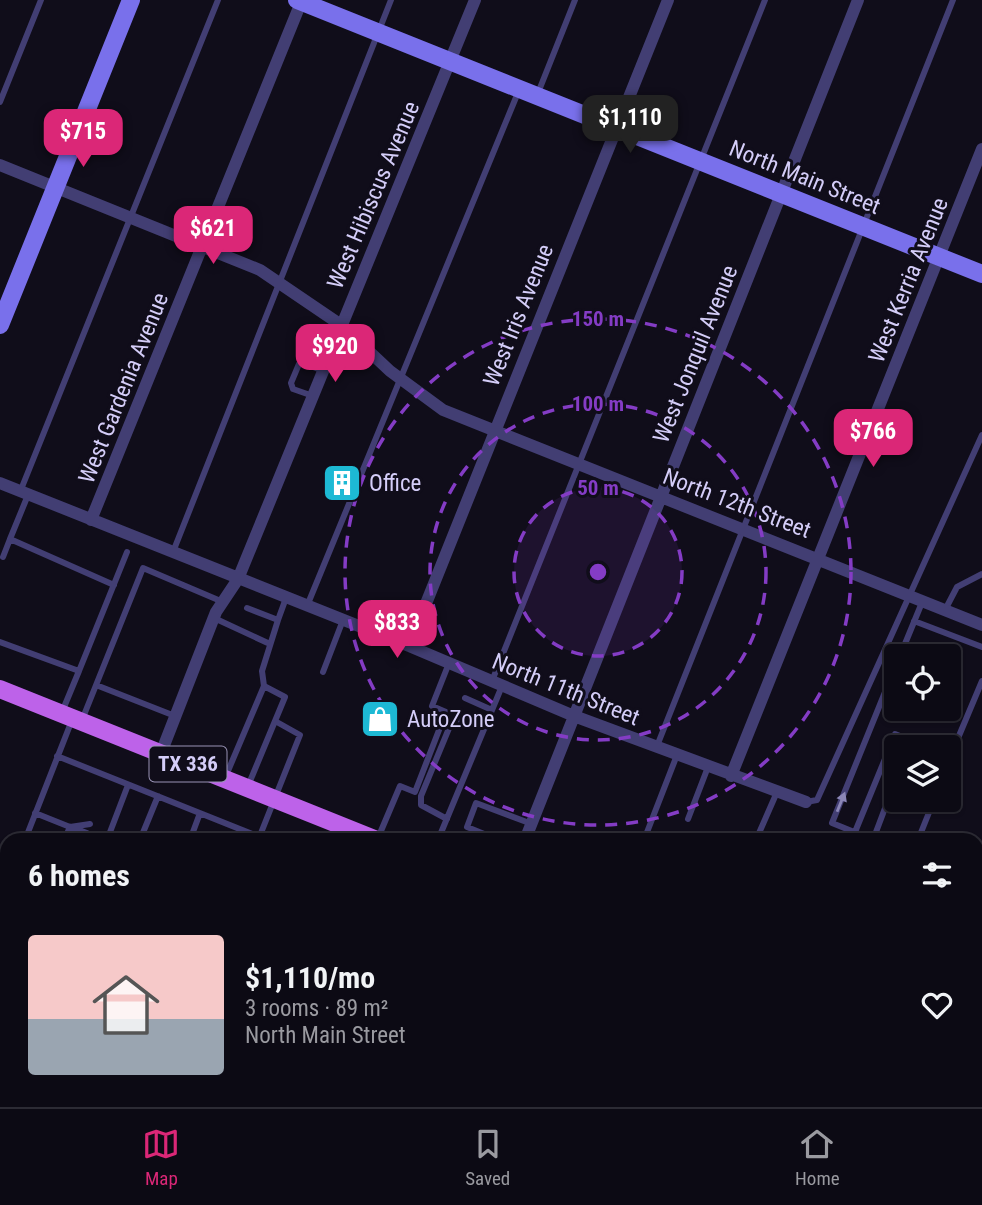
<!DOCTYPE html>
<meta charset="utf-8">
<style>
body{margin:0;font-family:"Roboto Condensed",sans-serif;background:#15131d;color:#f1f3f6;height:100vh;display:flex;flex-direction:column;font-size:26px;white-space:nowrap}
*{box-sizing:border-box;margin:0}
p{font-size:23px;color:#9a9aa0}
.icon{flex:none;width:38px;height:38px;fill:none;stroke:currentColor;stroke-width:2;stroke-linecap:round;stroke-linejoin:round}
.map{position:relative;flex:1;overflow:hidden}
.drawer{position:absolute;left:0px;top:833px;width:984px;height:275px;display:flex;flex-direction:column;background:#0c0a14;border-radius:21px 21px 0 0;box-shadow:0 2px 5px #0004,0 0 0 2px #2c2b34}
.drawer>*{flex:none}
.buttons{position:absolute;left:884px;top:644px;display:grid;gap:14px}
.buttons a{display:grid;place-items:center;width:77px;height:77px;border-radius:7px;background:#0c0a14;box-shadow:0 2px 5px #0004,0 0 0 2px #2c2b34;font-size:35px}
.price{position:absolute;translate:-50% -60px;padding:0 16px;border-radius:14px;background:#db2777;color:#fff;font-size:23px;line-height:46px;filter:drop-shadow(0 2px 4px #0008)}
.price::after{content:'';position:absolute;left:50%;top:42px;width:21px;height:16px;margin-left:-10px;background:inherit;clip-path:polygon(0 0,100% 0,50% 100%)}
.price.on{background:#222;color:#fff}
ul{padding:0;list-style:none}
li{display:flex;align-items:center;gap:21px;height:175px;padding:0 28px}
li span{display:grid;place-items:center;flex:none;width:196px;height:140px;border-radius:7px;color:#555}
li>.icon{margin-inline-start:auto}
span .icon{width:84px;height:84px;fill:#fffc;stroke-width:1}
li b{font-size:30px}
h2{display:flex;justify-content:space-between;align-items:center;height:84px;padding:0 28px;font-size:30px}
.dock{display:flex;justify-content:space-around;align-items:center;height:98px;border-top:2px solid #2c2b34;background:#0c0a14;font-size:19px;color:#9a9aa0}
.dock a{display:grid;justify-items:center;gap:4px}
.dock .on{color:#db2777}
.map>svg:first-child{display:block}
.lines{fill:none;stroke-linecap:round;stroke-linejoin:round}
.lane{stroke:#423e73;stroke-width:6}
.street{stroke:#423e73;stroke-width:12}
.secondary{stroke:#7970eb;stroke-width:18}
.primary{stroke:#bd62e9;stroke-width:18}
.oneway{fill:#8b86b6}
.ring{fill:none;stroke:#843cc5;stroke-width:3.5;stroke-dasharray:12 9}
.labels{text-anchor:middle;stroke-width:6;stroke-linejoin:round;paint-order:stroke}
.shield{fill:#100d1a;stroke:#9993b5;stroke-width:2}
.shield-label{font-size:21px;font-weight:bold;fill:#d4cdf8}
.street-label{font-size:23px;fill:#d4cdf8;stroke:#100d1a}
.poi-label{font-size:23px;fill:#d4cdf8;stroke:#100d1a;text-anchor:start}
.centre{fill:#843cc5;stroke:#100d1a;stroke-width:3.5}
.ring-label{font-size:21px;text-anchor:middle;font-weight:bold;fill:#843cc5;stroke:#100d1a;stroke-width:6;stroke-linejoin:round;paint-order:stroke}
</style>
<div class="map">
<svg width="982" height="1107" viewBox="0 0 982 1107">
<rect width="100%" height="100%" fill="#100d1a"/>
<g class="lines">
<path class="lane" d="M538,93l37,-93
M0,102l41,-102
M313,396l-20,-7 -2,-6 8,-19 5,-1 19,8
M20,492l198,-492
M28,495l-18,44 104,46
M173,552l218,-552
M3,557l7,-18
M307,606l212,-516
M247,608l31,12 -16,51 2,15
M945,610l12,-23 25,-13
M214,618l56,26
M278,620l8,-22
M914,621l68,26
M0,642l79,29 -17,41
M900,656l23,-56
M79,671l48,-119
M323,672l20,-52
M492,681l273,-681
M96,685l79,31
M465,698l27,12
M82,720l61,-152 80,34
M893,739l2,-5 5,2
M919,743l11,4
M657,746l296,-746
M57,756l203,81
M948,762l34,-81
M225,778l39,-92 21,11 -37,89
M806,802l11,-2 165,-365
M35,813l35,14 20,-3
M447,819l-26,-14v-9l31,-75 11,-2 22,9
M688,819l20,-52
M70,827l12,13
M71,827l16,6
M529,832l18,8
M855,832l32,-78
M259,838l41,-103 -25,-14
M378,838l22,-52 15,6 31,-80 -14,-6 17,-43
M25,840l47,-120
M64,840l6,-13
M107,840l21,-55
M140,840l18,-44
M190,840l10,-27
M438,840l64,-154
M499,840l-32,-13 9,-24 56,21
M644,840l33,-85
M756,840l21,-48
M873,840l23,-61
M874,840l-42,-17 64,-158
M918,840l16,-40
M0,874l7,3
M976,922l6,-14
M0,1009l7,3
M231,1101l2,1
M803,1101l15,6
M914,1101l14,6
M155,1107l2,-6
M512,1107l2,-6
M742,1107l2,-6
M779,1107l3,-6
M854,1107l3,-6
M968,1107l2,-6"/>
<path class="street" d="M0,165l260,105 81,55 49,46 53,39 539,215
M0,483l409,163 165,70 232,86
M91,520l211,-520
M409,646l259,-646
M161,753l55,-141 22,-33 237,-579
M731,776l251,-627
M525,840l333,-840
M0,1101l16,6
M534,1101l15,6
M310,1107l3,-6
M419,1107l2,-6"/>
<path class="secondary" d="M297,0l685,274
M0,325l131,-325"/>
<path class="primary" d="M0,689l377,151
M976,1080l6,2"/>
</g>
<defs><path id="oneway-solid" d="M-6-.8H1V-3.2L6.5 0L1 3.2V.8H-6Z" transform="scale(1.75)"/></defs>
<use class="oneway" href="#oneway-solid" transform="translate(841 802) rotate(-68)"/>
<circle cx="598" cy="572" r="84" fill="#843cc5" fill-opacity=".12"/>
<g class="ring">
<circle cx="598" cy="572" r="84"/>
<circle cx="598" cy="572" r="168"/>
<circle cx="598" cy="572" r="253"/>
</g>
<defs>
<g id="building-square" transform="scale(2.0125)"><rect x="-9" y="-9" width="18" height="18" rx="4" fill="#1db9d4" stroke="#100d1a"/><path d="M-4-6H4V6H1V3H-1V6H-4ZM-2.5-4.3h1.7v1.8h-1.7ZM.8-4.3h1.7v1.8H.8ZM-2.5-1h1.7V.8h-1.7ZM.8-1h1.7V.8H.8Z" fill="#fff"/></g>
<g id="shop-square" transform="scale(2.0125)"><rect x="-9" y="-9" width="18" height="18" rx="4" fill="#1db9d4" stroke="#100d1a"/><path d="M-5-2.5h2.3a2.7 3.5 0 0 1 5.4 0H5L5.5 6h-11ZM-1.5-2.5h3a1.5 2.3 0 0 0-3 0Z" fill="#fff"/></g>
</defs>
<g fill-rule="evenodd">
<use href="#building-square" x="342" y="483"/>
<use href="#shop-square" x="380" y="719"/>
</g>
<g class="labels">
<rect class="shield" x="149.5" y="746.5" width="77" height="35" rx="5"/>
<g class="shield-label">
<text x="188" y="771">TX 336</text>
</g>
<g class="street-label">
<text transform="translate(805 177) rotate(22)" y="8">North Main Street</text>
<text transform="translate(373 195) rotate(-67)" y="8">West Hibiscus Avenue</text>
<text transform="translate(908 280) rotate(-68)" y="8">West Kerria Avenue</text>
<text transform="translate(518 315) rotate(-68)" y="8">West Iris Avenue</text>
<text transform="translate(695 354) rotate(-68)" y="8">West Jonquil Avenue</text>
<text transform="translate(123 388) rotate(-68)" y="8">West Gardenia Avenue</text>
<text transform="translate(737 503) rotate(21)" y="8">North 12th Street</text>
<text transform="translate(566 689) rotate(22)" y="8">North 11th Street</text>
</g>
<g class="poi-label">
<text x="369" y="491">Office</text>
<text x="407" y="727">AutoZone</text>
</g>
</g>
<circle cx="598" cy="572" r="10" class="centre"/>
<g class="ring-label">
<text x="598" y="326">150 m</text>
<text x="598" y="411">100 m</text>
<text x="598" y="495">50 m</text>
</g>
</svg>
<div class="buttons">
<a><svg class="icon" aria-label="locate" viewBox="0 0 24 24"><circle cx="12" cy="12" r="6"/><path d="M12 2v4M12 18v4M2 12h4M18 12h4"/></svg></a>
<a><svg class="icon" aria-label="layers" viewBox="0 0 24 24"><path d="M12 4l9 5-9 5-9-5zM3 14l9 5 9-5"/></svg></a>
</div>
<b class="price on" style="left:630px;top:155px">$1,110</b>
<b class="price" style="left:83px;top:169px">$715</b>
<b class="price" style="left:213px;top:266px">$621</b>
<b class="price" style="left:335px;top:384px">$920</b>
<b class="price" style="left:873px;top:469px">$766</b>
<b class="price" style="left:397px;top:660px">$833</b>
<section class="drawer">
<h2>6 homes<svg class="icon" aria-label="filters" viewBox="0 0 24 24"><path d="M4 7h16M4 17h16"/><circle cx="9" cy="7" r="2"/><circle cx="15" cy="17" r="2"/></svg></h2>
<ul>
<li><span style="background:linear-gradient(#f6c9c9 60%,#9aa5b1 0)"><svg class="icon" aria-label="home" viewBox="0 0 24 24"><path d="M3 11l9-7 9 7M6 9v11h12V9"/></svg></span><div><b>$1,110/mo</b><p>3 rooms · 89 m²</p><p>North Main Street</p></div><svg class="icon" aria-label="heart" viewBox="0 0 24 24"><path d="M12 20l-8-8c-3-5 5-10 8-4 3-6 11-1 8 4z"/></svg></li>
</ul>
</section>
</div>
<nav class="dock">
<a class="on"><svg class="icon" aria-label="map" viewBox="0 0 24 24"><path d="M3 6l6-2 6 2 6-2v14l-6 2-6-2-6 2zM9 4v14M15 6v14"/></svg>Map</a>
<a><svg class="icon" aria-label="saved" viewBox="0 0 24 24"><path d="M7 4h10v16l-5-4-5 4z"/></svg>Saved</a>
<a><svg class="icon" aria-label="home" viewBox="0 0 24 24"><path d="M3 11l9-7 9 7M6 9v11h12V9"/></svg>Home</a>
</nav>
